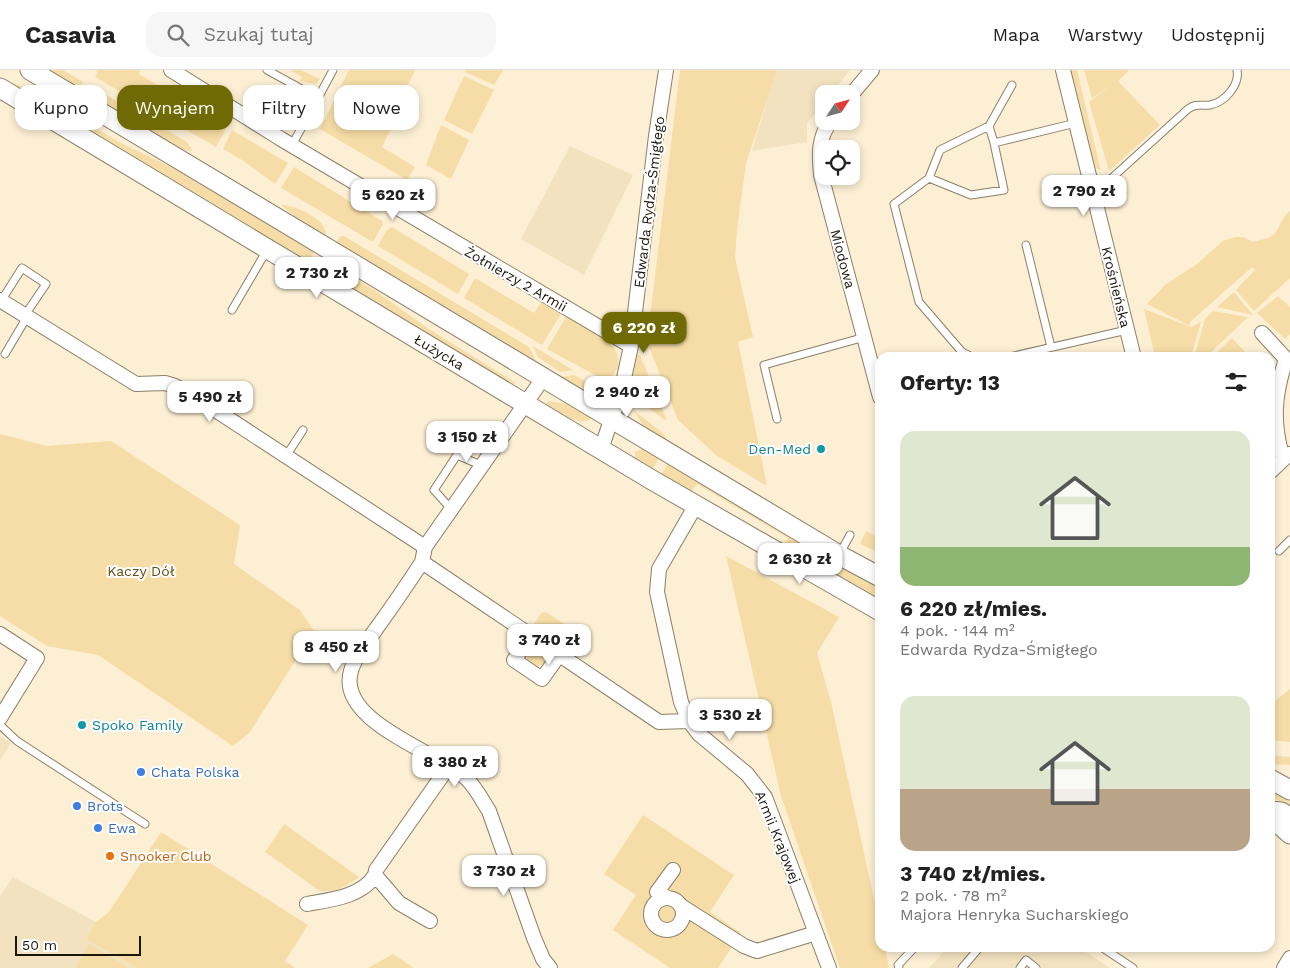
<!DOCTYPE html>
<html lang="pl">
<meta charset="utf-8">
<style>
body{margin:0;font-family:"Work Sans",sans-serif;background:#f6f6f6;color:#222;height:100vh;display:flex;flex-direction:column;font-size:19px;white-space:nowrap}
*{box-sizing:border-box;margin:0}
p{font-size:16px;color:#767676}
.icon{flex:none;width:28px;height:28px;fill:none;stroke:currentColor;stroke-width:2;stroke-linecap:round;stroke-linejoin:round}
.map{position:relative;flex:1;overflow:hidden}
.side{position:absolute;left:875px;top:282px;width:400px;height:600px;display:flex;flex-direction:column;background:#fff;border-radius:15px;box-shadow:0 2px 8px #0003}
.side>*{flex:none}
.top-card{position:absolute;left:15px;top:15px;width:475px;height:45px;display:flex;gap:10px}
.needle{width:32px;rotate:54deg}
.fabs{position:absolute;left:815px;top:15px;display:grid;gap:10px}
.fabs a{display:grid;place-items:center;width:45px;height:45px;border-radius:10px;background:#fff;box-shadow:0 2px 8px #0003;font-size:25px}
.scale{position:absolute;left:15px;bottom:12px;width:126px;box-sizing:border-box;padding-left:5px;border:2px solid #1a160c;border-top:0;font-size:14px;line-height:18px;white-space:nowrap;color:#1a160c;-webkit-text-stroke:4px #fff;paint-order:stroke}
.price{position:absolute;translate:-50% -42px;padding:0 11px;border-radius:10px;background:#fff;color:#222;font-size:16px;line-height:32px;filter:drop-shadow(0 1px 2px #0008)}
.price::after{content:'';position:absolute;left:50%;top:30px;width:15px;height:11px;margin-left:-8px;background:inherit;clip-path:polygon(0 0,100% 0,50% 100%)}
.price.on{background:#6f6a03;color:#fff}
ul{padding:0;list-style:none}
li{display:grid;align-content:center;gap:10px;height:265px;padding:0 25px}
li span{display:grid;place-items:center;height:155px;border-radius:15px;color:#555}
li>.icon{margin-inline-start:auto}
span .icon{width:90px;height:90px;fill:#fffc;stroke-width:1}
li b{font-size:21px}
h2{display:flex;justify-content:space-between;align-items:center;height:60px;padding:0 25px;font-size:21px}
.pill{padding:0 18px;border-radius:15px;background:#fff;box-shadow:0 2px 8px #0003;font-size:18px;line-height:45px}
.pill.on{background:#6f6a03;color:#fff}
header{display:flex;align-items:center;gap:30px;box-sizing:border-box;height:70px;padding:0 25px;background:#fff;border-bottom:1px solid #e0e0e0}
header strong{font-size:24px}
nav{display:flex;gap:28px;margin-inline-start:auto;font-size:18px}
.search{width:350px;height:45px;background:#f6f6f6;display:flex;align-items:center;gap:12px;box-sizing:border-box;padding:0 18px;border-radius:15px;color:#767676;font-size:19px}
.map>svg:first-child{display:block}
.built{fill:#f2e2c0}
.green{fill:#f6dda7}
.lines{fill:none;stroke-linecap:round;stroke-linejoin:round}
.service-casing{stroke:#8b7f67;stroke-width:9}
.minor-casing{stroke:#8b7f67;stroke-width:16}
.secondary-casing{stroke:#8b7f67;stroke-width:21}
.service{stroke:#fff;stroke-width:7}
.minor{stroke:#fff;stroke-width:14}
.secondary{stroke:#fff;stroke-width:19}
.culture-dot{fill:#0f9aa8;stroke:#fff;stroke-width:2}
.shop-dot{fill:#3f7fe0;stroke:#fff;stroke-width:2}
.food-dot{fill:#e8710a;stroke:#fff;stroke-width:2}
.labels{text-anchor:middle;stroke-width:4;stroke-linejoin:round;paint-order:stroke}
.street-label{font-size:14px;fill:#1a160c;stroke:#fff}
.culture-label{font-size:14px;fill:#0d838f;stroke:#fff;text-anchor:end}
.park-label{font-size:14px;fill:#614b17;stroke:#fff}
.shop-label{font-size:14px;fill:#366cbe;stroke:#fff;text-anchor:start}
.food-label{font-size:14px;fill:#c56008;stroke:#fff;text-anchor:start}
</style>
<header>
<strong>Casavia</strong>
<div class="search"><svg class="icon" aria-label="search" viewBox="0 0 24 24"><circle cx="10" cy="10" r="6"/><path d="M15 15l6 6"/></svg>Szukaj tutaj</div>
<nav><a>Mapa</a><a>Warstwy</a><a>Udostępnij</a></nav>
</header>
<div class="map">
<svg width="1290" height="898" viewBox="0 0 1290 898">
<rect width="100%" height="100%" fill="#fcefd4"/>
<path class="built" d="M776,0h74l-19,24h-7v8l-17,21v19l-55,9z
M570,76l63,29 -49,100 -63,-36z
M0,666l11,7 -11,17z
M13,807l83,45 -10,17 51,29h-137v-72z
M947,878h133l30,20h-181z"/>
<path class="green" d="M49,0h14l20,12 -3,7z
M95,0h45l-1,4 88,53 -11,20 -121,-70 3,-5z
M290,0h11l19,9 -4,5 -16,-3 2,-4z
M349,0h66l-22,48 2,3 -13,26 33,20 -8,13 -87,-51z
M466,0h37l-9,15 -29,-13z
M680,0h97l-31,93 -9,67 -2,28 18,79 -15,5 29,144 -50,-30 -39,-36 -31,-78z
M1070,0h7l24,101 -7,-4z
M1084,0h45l-11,11 42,44 -51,46 -20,-69 20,-15 -17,11z
M464,6l30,14 -22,44 -28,-14z
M6,11l12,4 47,26 -3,5z
M96,19l91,53 6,9 -11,-1 -91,-55z
M77,48l46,26 50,24 141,84 -7,12 -234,-140z
M441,55l28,15 -18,39 -25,-14z
M232,60l56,33 -13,21 -33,-24 -19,-11z
M294,97l88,54 1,3 -10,18 -92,-54z
M281,135c14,0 47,14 45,31l-27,-16z
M1290,141v67l-36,33 -18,-21 19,-20 -3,-3 -62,55v4l-43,-22 19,-20 31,-20 26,-23 12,-4h8l10,5c6,-2 15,-3 20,-7 8,-7 6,-15 17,-24z
M392,157l77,47 -11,20 -80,-48 8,-15z
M341,166h3l185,111 7,14 -200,-119z
M328,191l46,29 55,39 87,54 -5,2 -190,-112z
M475,208l59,35 7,-11 20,12 -19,31 -78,-47z
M1234,222l19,23 -36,-8z
M1278,226l12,11v27l-5,5 -28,-26z
M1144,239l47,18 10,-5 -10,35h-36z
M1213,241l35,6 -42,40h-12l11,-38z
M566,247c19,11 58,24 52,51l-10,14 -61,-33z
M1232,268l15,16 -4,3h-31z
M533,276l40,24 -13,2 -22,-15z
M636,284l4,1 26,63 -1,2 -34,-25z
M573,305l3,1 21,12h-17l-20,-11z
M548,331l20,3 24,14c-10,10 -36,-6 -46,-13z
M633,340l31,24 4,8 -25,-17z
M0,364l47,12 64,-5 129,84 -6,39 66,46 14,21 -64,101 -17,14 -135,-91 -51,-9 -47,-30z
M643,378l16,10 -7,12 -17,-11v-7z
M668,393l212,125v13l-97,-55 5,-8 -91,-54 -6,8 -30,-17z
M866,461l14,8v14l-20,-9z
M726,486l113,61 -22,36 14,49 49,224v22h5l4,20h-49l-59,-172z
M546,542l23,15 -13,19 -21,-14 -2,-6 8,-13z
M527 586a10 10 0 1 1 20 0a10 10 0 1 1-20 0Z
M1290,619v53l-20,-2v-35z
M1270,685l20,2v8l-20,-1z
M1270,722l20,10v5l-20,-11z
M643,745l91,60 -24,37 31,21 -23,35h-48l-57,-38 23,-35 -32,-21z
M284,754l75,53c-13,9 -22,16 -39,14l-55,-39z
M161,762l147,93 -23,36 10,7h-158l-51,-29 10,-17 13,-10z
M89,874l40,24h-54z
M393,884l21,14h-46z"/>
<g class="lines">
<g class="service-casing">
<path id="service" d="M267,0l51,28 -26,47
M318,28l15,-28
M989,56l23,-41
M929,108l11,-28 49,-24 5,17
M1093,125l95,-86c8,-6 13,-3 22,-4 15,-3 30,-20 27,-35
M1026,175l25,102
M1,231l21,-33 24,16 -21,31
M232,240l35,-60
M5,284l22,-37
M974,288l-12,-6 -43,-50 -25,-98 35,-26 42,17 33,-5 -10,-47 82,-20
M1005,288l122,-28
M777,349l-13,-54 101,-28
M286,386l17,-26
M452,440l-18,-20 23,-35 26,11
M1279,481l11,-11
M839,485l11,-20
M0,655l17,16 128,83
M1103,878l30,20
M899,898l-1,-3 16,-17
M962,898l17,-20
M1020,898l6,-8 10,8"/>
</g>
<g class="minor-casing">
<path id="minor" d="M171,0l110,69 350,207
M1063,0l71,288
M851,25l21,-25
M831,51c-13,16 -12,34 -10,54l59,222
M0,230l136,84 29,-1 10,3 22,12 228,149
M1262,263l24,26c-12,37 -14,63 -3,100
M544,307l-119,170 -3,15c-15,23 -30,45 -46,67 -8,12 -21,27 -25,42 -15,51 88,81 116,108 9,9 15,21 22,32l45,127 9,21 7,9
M601,379l20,-57 10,-46 25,-210 10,-66
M1270,402l19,-18
M696,435l-37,64 -2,23 24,110 8,19 10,13 48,40 18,23 64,171
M422,492l237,160 30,-1
M0,564l37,24 -37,60
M531,566l-17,24 28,19 17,-24
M668,828l-11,-6 16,-22
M651 844a16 16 0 1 1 32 0a16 16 0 1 1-32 0Z
M307,834c22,-4 55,-7 68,-29
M681,836l63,40 13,5 59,-18
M430,851l-31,-18 -24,-28 1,-5 73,-104
M1284,898l6,-10"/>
</g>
<g class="secondary-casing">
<path id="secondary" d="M30,0l809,485 41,22
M0,18l652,392 228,131
M1270,709l20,11
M1270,741l11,1 9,5
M1270,746l20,18"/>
</g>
<use href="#service" class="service"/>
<use href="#minor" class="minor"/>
<use href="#secondary" class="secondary"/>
</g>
<g class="culture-dot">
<circle cx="821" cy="379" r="5"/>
<circle cx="82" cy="655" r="5"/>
</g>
<g class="shop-dot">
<circle cx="141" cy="702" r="5"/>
<circle cx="77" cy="736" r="5"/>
<circle cx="98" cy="758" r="5"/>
</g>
<circle class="food-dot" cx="110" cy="786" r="5"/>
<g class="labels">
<g class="street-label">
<text transform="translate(649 132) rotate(-83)" y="5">Edwarda Rydza-Śmigłego</text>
<text transform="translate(843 189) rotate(75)" y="5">Miodowa</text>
<text transform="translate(516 209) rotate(30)" y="5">Żołnierzy 2 Armii</text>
<text transform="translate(1116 217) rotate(76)" y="5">Krośnieńska</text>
<text transform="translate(439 282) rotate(31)" y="5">Łużycka</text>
<text transform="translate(778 767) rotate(68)" y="5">Armii Krajowej</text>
</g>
<g class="culture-label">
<text x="811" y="384">Den-Med</text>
<text x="92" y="660" text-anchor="start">Spoko Family</text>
</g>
<g class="park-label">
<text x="141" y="506">Kaczy Dół</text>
</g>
<g class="shop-label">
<text x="151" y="707">Chata Polska</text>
<text x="87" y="741">Brots</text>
<text x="108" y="763">Ewa</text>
</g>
<g class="food-label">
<text x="120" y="791">Snooker Club</text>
</g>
</g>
</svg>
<div class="fabs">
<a><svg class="needle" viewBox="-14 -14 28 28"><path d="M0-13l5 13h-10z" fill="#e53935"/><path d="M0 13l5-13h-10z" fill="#767676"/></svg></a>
<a><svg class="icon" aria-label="locate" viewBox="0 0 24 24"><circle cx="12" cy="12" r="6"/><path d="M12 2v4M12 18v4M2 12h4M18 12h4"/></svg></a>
</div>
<div class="scale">50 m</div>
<b class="price" style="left:1084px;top:147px">2 790 zł</b>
<b class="price" style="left:393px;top:151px">5 620 zł</b>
<b class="price" style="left:317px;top:229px">2 730 zł</b>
<b class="price on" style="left:644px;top:284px">6 220 zł</b>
<b class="price" style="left:627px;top:348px">2 940 zł</b>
<b class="price" style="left:210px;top:353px">5 490 zł</b>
<b class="price" style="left:467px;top:393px">3 150 zł</b>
<b class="price" style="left:800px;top:515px">2 630 zł</b>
<b class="price" style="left:549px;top:596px">3 740 zł</b>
<b class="price" style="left:336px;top:603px">8 450 zł</b>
<b class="price" style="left:730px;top:671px">3 530 zł</b>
<b class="price" style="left:455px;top:718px">8 380 zł</b>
<b class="price" style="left:504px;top:827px">3 730 zł</b>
<div class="top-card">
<a class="pill">Kupno</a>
<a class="pill on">Wynajem</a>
<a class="pill">Filtry</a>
<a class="pill">Nowe</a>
</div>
<section class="side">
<h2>Oferty: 13<svg class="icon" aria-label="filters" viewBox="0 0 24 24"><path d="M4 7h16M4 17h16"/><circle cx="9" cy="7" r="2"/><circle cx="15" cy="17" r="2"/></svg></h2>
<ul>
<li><span style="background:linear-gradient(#dfe7d0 75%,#8fb573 0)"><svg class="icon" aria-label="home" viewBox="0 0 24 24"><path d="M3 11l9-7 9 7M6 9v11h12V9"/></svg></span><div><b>6 220 zł/mies.</b><p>4 pok. · 144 m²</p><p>Edwarda Rydza-Śmigłego</p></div></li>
<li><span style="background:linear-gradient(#dfe7d0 60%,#b9a48a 0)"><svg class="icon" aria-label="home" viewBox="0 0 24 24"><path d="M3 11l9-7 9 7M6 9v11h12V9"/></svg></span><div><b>3 740 zł/mies.</b><p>2 pok. · 78 m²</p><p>Majora Henryka Sucharskiego</p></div></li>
</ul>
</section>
</div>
